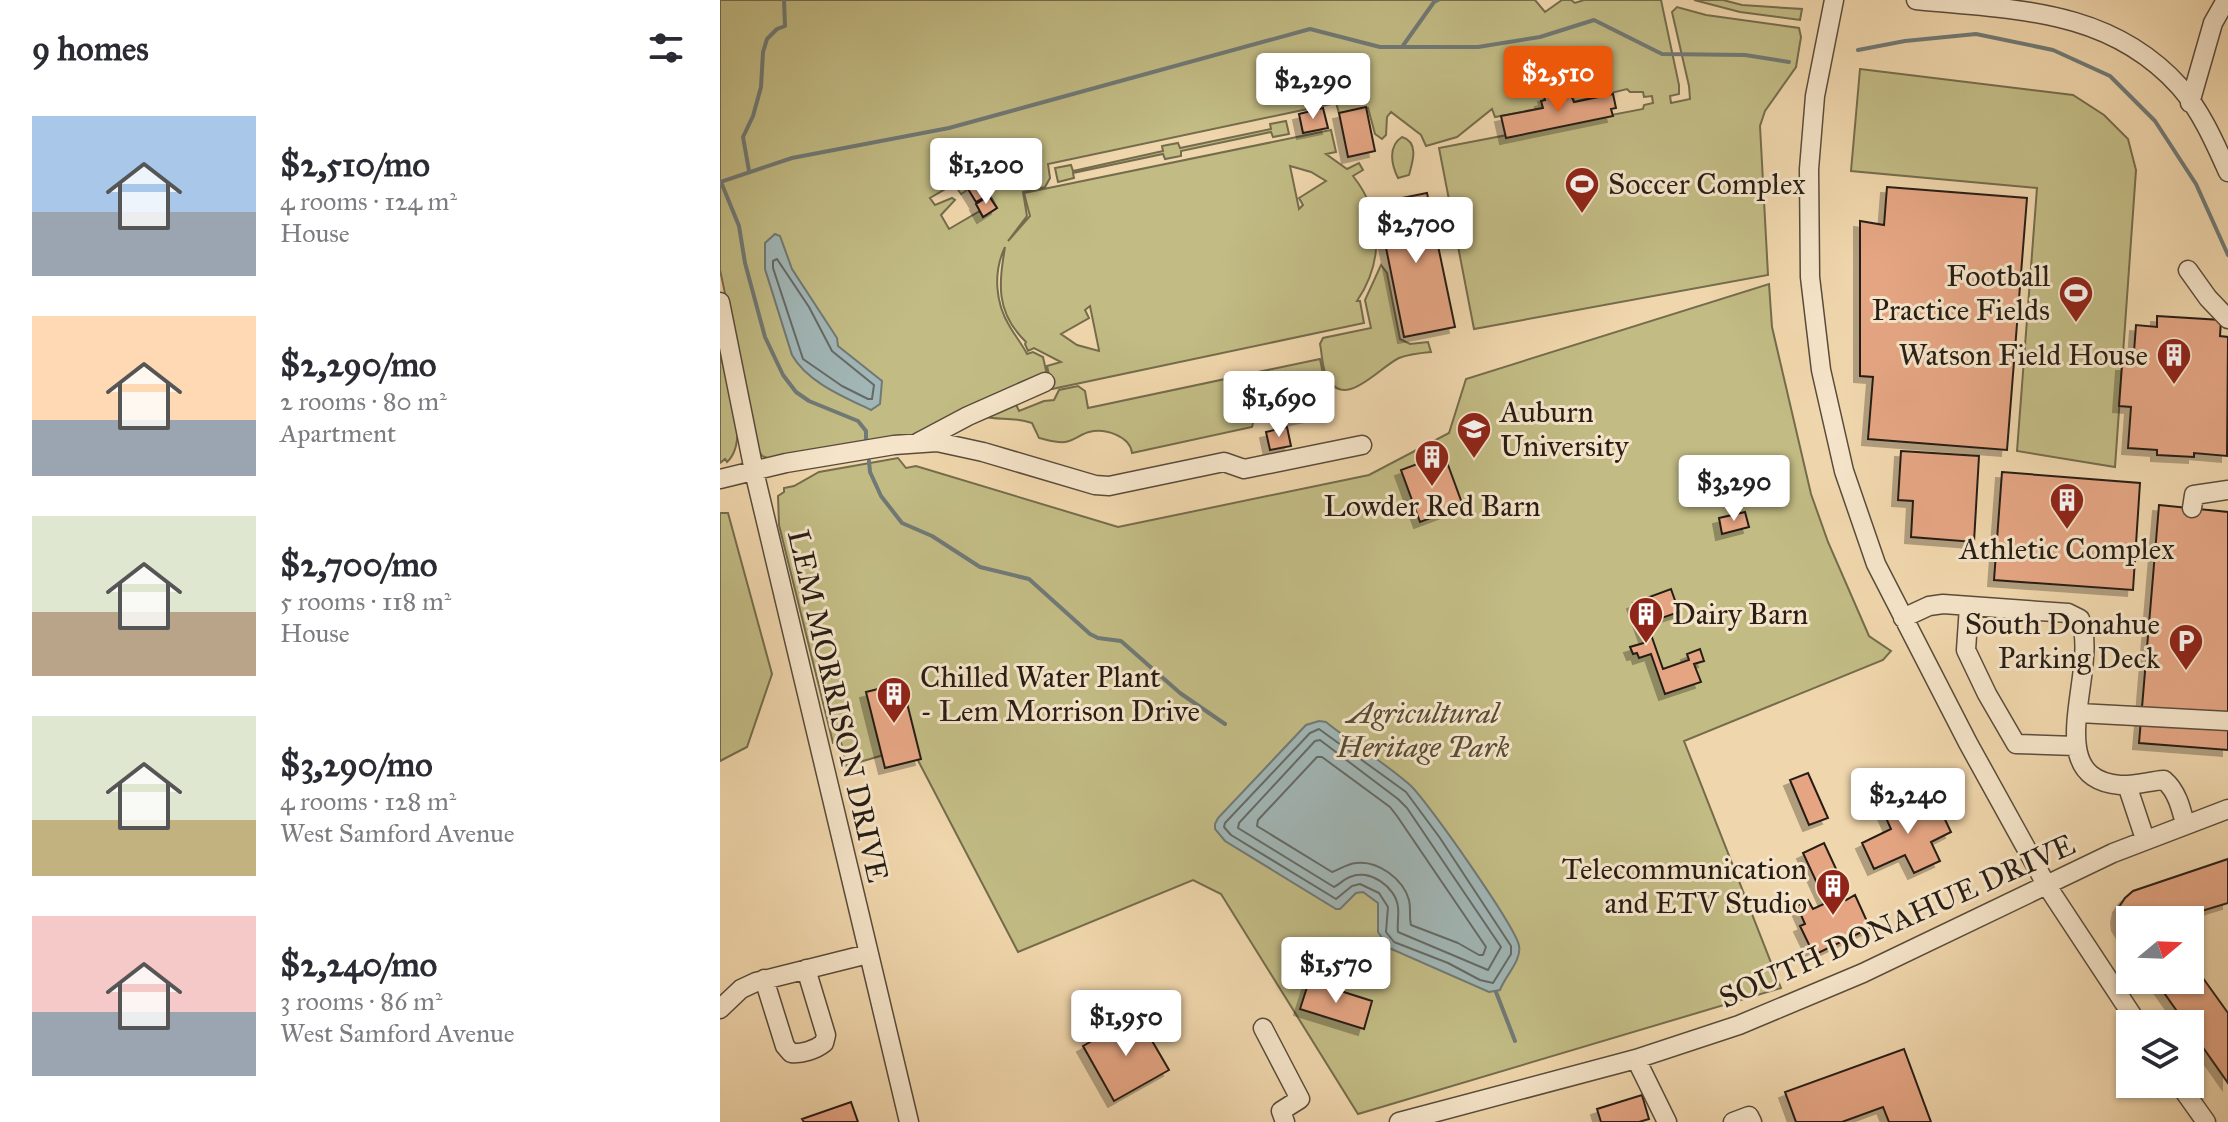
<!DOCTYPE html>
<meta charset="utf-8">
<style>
body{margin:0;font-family:"IM FELL Great Primer",serif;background:#f7f7f7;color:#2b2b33;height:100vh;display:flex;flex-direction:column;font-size:30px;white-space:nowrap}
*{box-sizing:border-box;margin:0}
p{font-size:26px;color:#7c7c81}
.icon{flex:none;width:44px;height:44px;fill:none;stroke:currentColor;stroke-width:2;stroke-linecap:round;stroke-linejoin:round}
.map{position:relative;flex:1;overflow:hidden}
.drawer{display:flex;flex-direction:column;background:#fff;width:720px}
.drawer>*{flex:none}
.needle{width:52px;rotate:71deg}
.tools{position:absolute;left:1396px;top:906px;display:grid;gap:16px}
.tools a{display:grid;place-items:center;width:88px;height:88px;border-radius:0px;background:#fff;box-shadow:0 2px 6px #0004;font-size:40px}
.price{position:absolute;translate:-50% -68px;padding:0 18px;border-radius:8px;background:#fff;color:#222;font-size:26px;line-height:52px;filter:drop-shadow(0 2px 4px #0008)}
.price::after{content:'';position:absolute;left:50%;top:48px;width:24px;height:18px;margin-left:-12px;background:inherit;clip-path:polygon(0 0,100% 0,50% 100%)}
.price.active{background:#ea580c;color:#fff}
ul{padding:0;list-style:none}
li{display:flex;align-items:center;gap:24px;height:200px;padding:0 32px}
li span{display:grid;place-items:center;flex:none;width:224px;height:160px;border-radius:0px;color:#555}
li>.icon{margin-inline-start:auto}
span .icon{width:96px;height:96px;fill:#fffc;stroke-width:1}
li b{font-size:34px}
h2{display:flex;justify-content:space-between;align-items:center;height:96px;padding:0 32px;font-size:34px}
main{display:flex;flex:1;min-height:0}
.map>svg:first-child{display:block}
.green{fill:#c2bb84;stroke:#746c4c;stroke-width:2;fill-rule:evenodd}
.water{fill:#a1b6b6;stroke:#707976;stroke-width:2}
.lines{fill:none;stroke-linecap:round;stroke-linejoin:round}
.shore{stroke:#646a66;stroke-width:2}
.stream{stroke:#707976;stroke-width:4}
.building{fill:#e5a583;stroke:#271e15;stroke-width:2;filter:url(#shadow)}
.minor-casing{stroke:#594c3b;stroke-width:21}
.minor{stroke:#f5e4c9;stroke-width:18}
.labels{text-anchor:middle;stroke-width:6;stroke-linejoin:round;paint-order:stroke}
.poi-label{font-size:30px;fill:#271e15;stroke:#f5e4c9;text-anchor:start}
.street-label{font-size:30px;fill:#271e15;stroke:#f5e4c9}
.park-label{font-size:30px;font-style:italic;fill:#564d36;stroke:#f5e4c9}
</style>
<main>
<section class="drawer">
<h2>9 homes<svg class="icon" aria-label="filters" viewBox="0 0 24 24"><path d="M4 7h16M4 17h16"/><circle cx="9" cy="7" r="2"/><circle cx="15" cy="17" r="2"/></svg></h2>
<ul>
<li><span style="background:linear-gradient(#a9c7e8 60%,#9aa5b1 0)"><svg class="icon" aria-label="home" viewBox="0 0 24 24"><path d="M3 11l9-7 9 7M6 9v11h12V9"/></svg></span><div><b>$2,510/mo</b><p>4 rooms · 124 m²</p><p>House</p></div></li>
<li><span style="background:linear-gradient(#ffd9b3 65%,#9aa5b1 0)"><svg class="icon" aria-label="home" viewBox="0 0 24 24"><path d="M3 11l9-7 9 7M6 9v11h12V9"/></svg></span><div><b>$2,290/mo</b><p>2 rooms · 80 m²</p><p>Apartment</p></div></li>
<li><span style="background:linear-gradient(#dfe7d0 60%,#b9a48a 0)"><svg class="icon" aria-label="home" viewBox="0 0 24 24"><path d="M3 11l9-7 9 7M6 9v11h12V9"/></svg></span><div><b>$2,700/mo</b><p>5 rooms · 118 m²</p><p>House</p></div></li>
<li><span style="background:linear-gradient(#dfe7d0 65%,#c2b280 0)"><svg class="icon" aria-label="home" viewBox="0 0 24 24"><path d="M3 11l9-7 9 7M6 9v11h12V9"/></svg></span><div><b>$3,290/mo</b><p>4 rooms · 128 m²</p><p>West Samford Avenue</p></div></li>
<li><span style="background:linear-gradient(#f6c9c9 60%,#9aa5b1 0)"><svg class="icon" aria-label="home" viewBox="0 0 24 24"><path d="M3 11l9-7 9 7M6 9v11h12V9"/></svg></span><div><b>$2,240/mo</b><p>3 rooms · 86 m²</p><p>West Samford Avenue</p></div></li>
</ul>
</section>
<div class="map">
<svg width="1508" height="1122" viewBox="0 0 1508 1122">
<defs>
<filter id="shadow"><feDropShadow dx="-6" dy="6" stdDeviation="0" flood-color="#0004"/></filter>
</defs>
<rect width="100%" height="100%" fill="#f0d6ac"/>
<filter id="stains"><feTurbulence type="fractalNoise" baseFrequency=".0025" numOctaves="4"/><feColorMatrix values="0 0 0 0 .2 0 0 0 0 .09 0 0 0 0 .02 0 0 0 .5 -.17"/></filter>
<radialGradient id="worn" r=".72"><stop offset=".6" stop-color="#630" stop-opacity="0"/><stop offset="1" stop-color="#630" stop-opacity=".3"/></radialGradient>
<path class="green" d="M0,0h815l10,12 17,-12h9l4,3 9,-3h77l18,85v9l-9,2 1,7 19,-4 -1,-13 -17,-74 5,-5 29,8 93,13 2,9 -5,30 -31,44 -5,15 8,149 -294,54 -35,-181 204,-39 1,-4 9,-2 -1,-7 -8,1 -1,-5h-13l-3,-3 -53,13 -1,-5 -28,3 -3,1 1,7 -48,9 -3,-8 -35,28 -31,9 -5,-11 -30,-23 -4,5 -1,18 -4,4 -7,-5 -7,-26 -29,5 -3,-10 -288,61 2,14 -5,9 -22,5 4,24 -19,25 22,-25 -6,-23 307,-63 5,22 -10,2 21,15 12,-6 4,7 -10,6c30,38 31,85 4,125h3l4,22 -312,66 -5,-23 14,-4 -27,-14 -6,3 -3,-7 1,-2c-31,-30 -27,-58 -21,-95 -12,25 -10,56 5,80 6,10 12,17 17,27l6,-2 10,5 4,18 -135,60 -139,25 -11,-4 -4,-7 -38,-179zM570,166l21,6 15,9 -27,17 4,7 -4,4zM262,180l15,28 -14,9 -3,-6 -31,18 -8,-14 14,-15 -3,-2 -17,7 -5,-7 24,-14 7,10zM370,306l9,44v1l-22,-6 -16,-11 28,-16 -4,-8z
M974,0h29l19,5 60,4 -2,11 -60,-8z
M1140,69l213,26 31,20 24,24 8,31 -21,297 -98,-16 20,-263 -186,-17z
M566,121l3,13 -16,3 -2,-5 -90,19v5l-16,3 -2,-5 -90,19 1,5 -16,4 -3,-14 16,-3 2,6 90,-20 -1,-5 16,-3 2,5 91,-19 -1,-5z
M682,137c17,5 11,24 7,38l-11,3c-7,-14 -10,-32 4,-41z
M661,265l6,8 13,66 10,5 18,-2 3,10c-11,1 -22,2 -32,6 -21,10 -56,55 -73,17 -4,-9 -4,-22 -6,-31l3,-6 48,-10 -6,-28z
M1049,284l3,43 39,167 17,48 41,94 22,15 -8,9 -199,81 97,247 -423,126 -137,-220 -28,-14 -175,72 -107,-205 -65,19 -5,-24 -8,1 -54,-218 -1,-29 6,-4v-4l10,-2 25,-14 79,-14 8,10 10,-2 202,61 251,-52 80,-42 17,-54z
M0,353c7,29 31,87 7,109l-2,-3 -5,4z
M600,359l3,15 -4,1 1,7 -50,10 -1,11 -14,12 -3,12 -120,26c-2,-17 -27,-25 -43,-21 -8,2 -16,9 -24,10 -9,1 -17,-2 -26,-4l-7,-15c-20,-7 -34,-2 -51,-7l34,-14 4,9 25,-10 10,-1 5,-10 19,-4 7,5 3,17z
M0,513h8l44,161 -25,73 -27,14z"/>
<path class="water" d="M55,234l5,2 12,33 45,69 1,8 44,35 -2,23 -9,6c-27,-13 -64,-28 -79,-55l-27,-86v-26z
M599,721l7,1c27,22 58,40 84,63 16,14 107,144 109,161 3,14 -14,30 -19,44l-11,2 -100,-44 -11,-16v-29l-15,-11 -7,1 -16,16h-4l-111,-68 -10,-12v-5l3,-6 88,-93z"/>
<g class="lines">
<path class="shore" d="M57,259l32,48 23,44 42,34 -2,14h-4l-26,-13 -39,-27 -30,-91v-7z
M599,729l87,63 34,46 71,108v8l-18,29 -13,-3 -32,-17 -54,-21 -8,-10 2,-25 -9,-14 -19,-9 -8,2 -16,13 -105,-64 -7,-8 1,-4 85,-90z
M600,740l78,59 9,9 94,139 -13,23 -90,-38c-1,-8 1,-16 0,-25 -2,-20 -29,-39 -48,-30 -6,2 -10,7 -16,10l-96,-59 1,-5 76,-82z
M597,757h5l68,50 7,9 89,131 -3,8h-4l-21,-12 -47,-18c-2,-8 0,-17 -2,-25 -6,-21 -31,-40 -53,-37 -9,1 -16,6 -24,9l-75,-46 1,-6z"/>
<path class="stream" d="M682,47l32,-45 4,-2
M1138,50l47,-9 71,-7 77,16 57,26 45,45 41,63 32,71
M29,171l-6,-34 10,-21 8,-29 2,-35 4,-13 10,-10 8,-3 -1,-26
M0,182l72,-24 157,-30 361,-99 70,18h98l62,-10 54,-17 68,34 83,1 44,7
M1,182l18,44 6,37 20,74 18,38 13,17 13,9 49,20 8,10v8
M149,461l1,11 11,24 21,27 30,13 48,31 49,12 61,55 8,4 23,3 59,52 45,31
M776,992l19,49"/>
</g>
<path class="building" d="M849,91l5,11 39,-8 3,14 -5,1 2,7 -107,22 -5,-22 42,-8 -2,-7 4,-1 -1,-4z
M646,107l9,44 -27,6 -9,-44z
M603,108l5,20 -25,5 -4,-19z
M262,180l8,14 -14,8 -8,-13z
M1167,187l140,11 -20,252 -139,-11 5,-62 -13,-1v-155l24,4z
M707,193l28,134 -51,10 -27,-134z
M269,196l8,12 -14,9 -7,-13z
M1437,316l64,4 -1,16 8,1 -1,119 -33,-3v4l-37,-2v-5l-29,-2 3,-41 -12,-1 3,-41h11l3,-40 21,2z
M603,381l6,31 -47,10 -7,-31z
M567,427l4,19 -21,4 -4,-18z
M1181,451l78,5 -5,86 -63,-5 2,-36 -15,-1z
M724,454l19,52 -43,16 -19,-52z
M1282,472l138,11 -7,107 -139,-10z
M1439,505l69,7v238l-89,-7z
M1025,512l4,15 -27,7 -3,-16z
M951,589l8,23 -32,11 16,46 26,-9 -2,-6 13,-5 4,12 -10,3 7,18 -36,12 -14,-40 -12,4 -2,-5 -4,1 -3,-7 17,-5 -14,-39z
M182,683l19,76 -36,9 -19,-76z
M1088,773l20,45 -19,7 -19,-45z
M1188,797l9,18 21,-10 13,27 -20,10 9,19 -26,12 -9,-18 -31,14 -12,-26 29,-14 -9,-20z
M1104,843l19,41 -21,10 -19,-41z
M1508,859v44l-56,17h-42v24l-12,-19 -1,-8 2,-10 6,-9 8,-7z
M1108,892l4,8 11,-6 3,6 9,-5 15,33 -56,27 -14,-29 5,-2 -8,-18 11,-6 5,9 13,-6 -4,-9z
M1470,960l38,53v70l-38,-54v-5h-4l-31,-44h35z
M589,981l63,20 -8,28 -64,-20z
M417,1015l32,55 -55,31 -31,-55z
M1184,1049l27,73h-42l-6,-15 -41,15h-46l-11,-30z
M922,1095l7,24 -10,3h-38l-4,-13z
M131,1102l7,20h-54l-2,-3z"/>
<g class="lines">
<g class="minor-casing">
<path id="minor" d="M1114,0l-19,96 -6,73 1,108 11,93 23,101 32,93 92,179 79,143 91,138
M1196,0c98,10 193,8 264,87 21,24 35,56 48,85
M1470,103l23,-80 13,-23
M1468,270l20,28 20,21
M0,302l34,169 155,651
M199,442l49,-26 77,-34
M0,479l66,-16 108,-18 43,-3 46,10 112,33 14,1 115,-24 20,7 118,-24
M1472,508l2,-13 34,-5
M1249,606l-3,44 21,44 29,50 59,2
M1183,618l26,-12 14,-2 125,9 12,6c21,50 -43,159 40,166 15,1 29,-4 44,-5 13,11 17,28 21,44
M1359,713l149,8
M1407,785l18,54
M44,979l21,67 6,7c11,1 24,-3 33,-10l2,-8 -20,-66
M0,1009l21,-20 15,-7 112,-28
M543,1028l37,71 -19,12 4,11
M916,1059l31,63
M1459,1084l27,38
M679,1122l237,-63 103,-34 124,-52 250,-120 115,-44
M1013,1122l16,-6 3,6"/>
</g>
<use href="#minor" class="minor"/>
</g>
<defs>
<g id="stadium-pin" transform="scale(1.8)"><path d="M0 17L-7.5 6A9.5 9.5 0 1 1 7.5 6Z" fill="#8f2418" stroke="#f5e4c9"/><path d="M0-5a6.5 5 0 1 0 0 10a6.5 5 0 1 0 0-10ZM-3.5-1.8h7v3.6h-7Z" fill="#fff"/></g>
<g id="building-pin" transform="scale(1.8)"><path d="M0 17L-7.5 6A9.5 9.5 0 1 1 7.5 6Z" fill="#8f2418" stroke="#f5e4c9"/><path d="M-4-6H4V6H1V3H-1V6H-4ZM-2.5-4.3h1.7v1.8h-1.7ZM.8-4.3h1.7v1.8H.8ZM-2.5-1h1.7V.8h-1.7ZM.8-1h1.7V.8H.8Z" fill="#fff"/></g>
<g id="university-pin" transform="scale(1.8)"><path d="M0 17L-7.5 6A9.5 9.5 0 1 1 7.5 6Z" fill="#8f2418" stroke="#f5e4c9"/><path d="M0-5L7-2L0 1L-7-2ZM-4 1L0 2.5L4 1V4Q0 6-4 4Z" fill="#fff"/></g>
<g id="parking-pin" transform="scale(1.8)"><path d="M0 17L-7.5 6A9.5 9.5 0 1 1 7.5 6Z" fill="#8f2418" stroke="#f5e4c9"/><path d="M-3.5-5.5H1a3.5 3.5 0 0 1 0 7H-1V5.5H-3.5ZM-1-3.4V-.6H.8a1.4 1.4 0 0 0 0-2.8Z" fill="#fff"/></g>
</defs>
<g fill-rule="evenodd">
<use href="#stadium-pin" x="862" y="184"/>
<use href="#stadium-pin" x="1356" y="293"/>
<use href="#building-pin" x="1454" y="355"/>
<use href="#university-pin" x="754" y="429"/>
<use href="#building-pin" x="712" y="457"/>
<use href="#building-pin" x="1347" y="500"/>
<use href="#building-pin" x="926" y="614"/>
<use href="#parking-pin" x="1466" y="641"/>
<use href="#building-pin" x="174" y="694"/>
<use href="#building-pin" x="1113" y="886"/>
</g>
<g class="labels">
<g class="poi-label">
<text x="888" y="194">Soccer Complex</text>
<text x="1330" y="286" text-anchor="end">Football<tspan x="1330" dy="34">Practice Fields</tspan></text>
<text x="1428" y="365" text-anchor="end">Watson Field House</text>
<text x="780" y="422">Auburn<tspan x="780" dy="34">University</tspan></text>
<text x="712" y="516" text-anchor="middle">Lowder Red Barn</text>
<text x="1347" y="559" text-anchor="middle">Athletic Complex</text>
<text x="952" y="624">Dairy Barn</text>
<text x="1440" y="634" text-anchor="end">South Donahue<tspan x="1440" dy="34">Parking Deck</tspan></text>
<text x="200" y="687">Chilled Water Plant<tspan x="200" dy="34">- Lem Morrison Drive</tspan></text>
<text x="1087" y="879" text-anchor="end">Telecommunication<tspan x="1087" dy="34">and ETV Studio</tspan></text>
</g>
<g class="street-label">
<text transform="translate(118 706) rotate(77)" y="10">LEM MORRISON DRIVE</text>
<text transform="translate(1177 921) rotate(-24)" y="10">SOUTH DONAHUE DRIVE</text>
</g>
<g class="park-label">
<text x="703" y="723">Agricultural<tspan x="703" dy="34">Heritage Park</tspan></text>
</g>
</g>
<rect width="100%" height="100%" filter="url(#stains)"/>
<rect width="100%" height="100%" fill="url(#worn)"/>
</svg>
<div class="tools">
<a><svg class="needle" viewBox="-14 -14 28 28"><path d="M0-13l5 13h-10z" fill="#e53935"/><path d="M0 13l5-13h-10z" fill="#7c7c81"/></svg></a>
<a><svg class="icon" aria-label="layers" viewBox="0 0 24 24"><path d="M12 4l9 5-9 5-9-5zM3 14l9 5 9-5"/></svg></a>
</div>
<b class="price active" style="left:838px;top:114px">$2,510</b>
<b class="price" style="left:593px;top:121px">$2,290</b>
<b class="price" style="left:266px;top:206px">$1,200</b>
<b class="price" style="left:696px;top:265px">$2,700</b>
<b class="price" style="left:559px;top:439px">$1,690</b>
<b class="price" style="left:1014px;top:523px">$3,290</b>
<b class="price" style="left:1188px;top:836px">$2,240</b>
<b class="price" style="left:616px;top:1005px">$1,570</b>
<b class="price" style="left:406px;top:1058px">$1,950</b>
</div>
</main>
